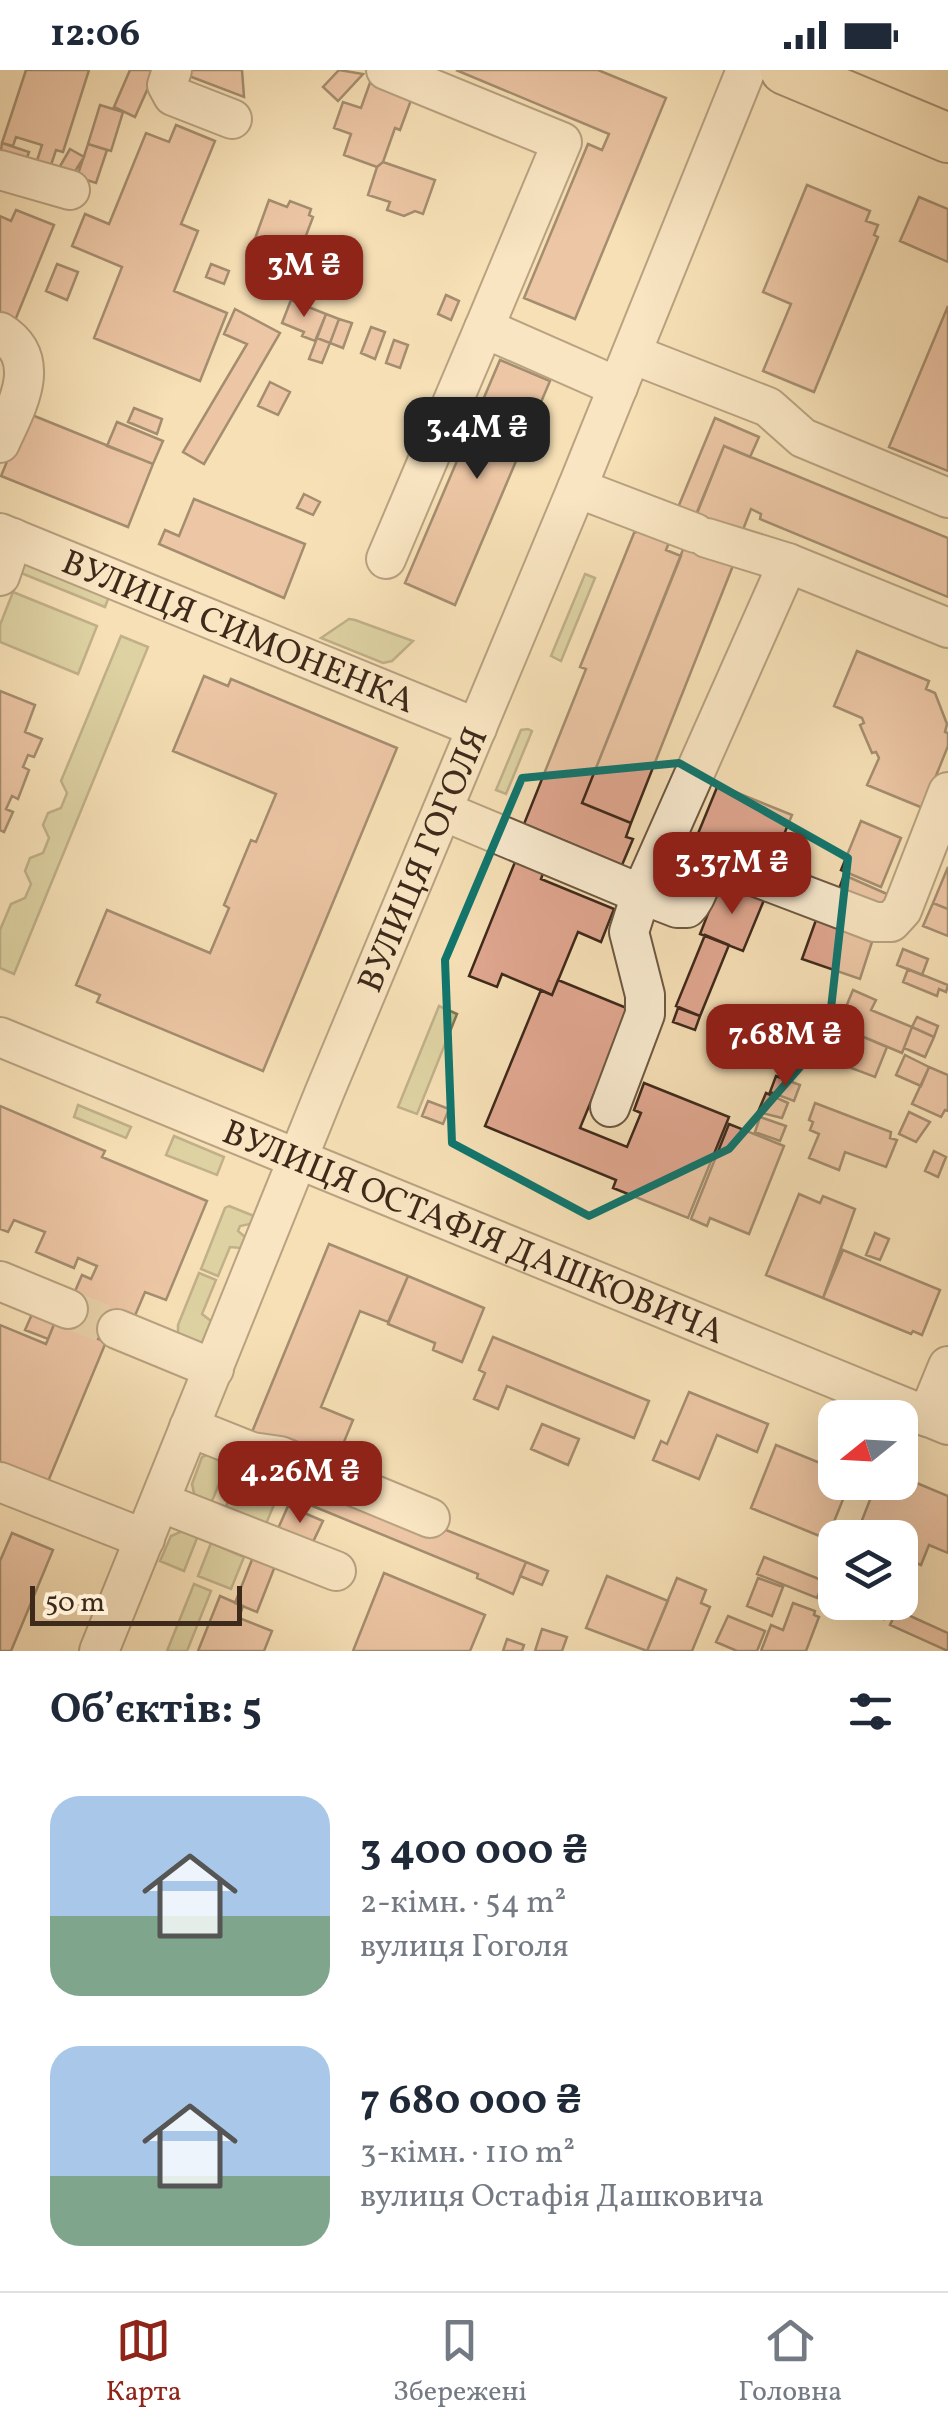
<!DOCTYPE html>
<html lang="uk">
<meta charset="utf-8">
<style>
body{margin:0;font-family:Vollkorn,serif;background:#f6f6f7;color:#1f2937;height:100vh;display:flex;flex-direction:column;font-size:38px;white-space:nowrap}
*{box-sizing:border-box;margin:0}
p{font-size:32px;color:#747a83}
.icon{flex:none;width:55px;height:55px;fill:none;stroke:currentColor;stroke-width:2;stroke-linecap:round;stroke-linejoin:round}
.map{position:relative;height:1581px;overflow:hidden}
.side{display:flex;flex-direction:column;background:#fff;flex:1}
.side>*{flex:none}
.needle{width:65px;rotate:252deg}
.fabs{position:absolute;left:818px;top:1330px;display:grid;gap:20px}
.fabs a{display:grid;place-items:center;width:100px;height:100px;border-radius:20px;background:#fff;box-shadow:0 10px 40px #0002;font-size:50px}
.scale{position:absolute;left:30px;bottom:25px;width:212px;box-sizing:border-box;padding-left:10px;border:5px solid #3e2a1b;border-top:0;font-size:28px;line-height:35px;white-space:nowrap;color:#3e2a1b;-webkit-text-stroke:8px #faebd0;paint-order:stroke}
.price{position:absolute;translate:-50% -85px;padding:0 22px;border-radius:20px;background:#8f2418;color:#fff;font-size:32px;line-height:65px;filter:drop-shadow(0 2px 5px #0008)}
.price::after{content:'';position:absolute;left:50%;top:60px;width:30px;height:22px;margin-left:-15px;background:inherit;clip-path:polygon(0 0,100% 0,50% 100%)}
.price.active{background:#222;color:#fff}
ul{padding:0;list-style:none}
li{display:flex;align-items:center;gap:30px;height:250px;padding:0 50px}
li span{display:grid;place-items:center;flex:none;width:280px;height:200px;border-radius:30px;color:#555}
li>.icon{margin-inline-start:auto}
span .icon{width:120px;height:120px;fill:#fffc;stroke-width:1}
li b{font-size:42px}
h2{display:flex;justify-content:space-between;align-items:center;height:120px;padding:0 50px;font-size:42px}
.status{display:flex;justify-content:space-between;align-items:center;height:70px;padding:0 50px;background:#fff;direction:ltr}
.status svg{height:28px;fill:currentColor}
.tab-bar{display:flex;justify-content:space-around;align-items:center;height:140px;border-top:2px solid #e0e1e3;background:#fff;font-size:28px;color:#747a83}
.tab-bar a{display:grid;justify-items:center;gap:5px}
.tab-bar .active{color:#8f2418}
.map>svg:first-child{display:block}
.green{fill:#bfc28d;stroke:#7e7654;stroke-width:2.5}
.building{fill:#e0a790;stroke:#3e2a1b;stroke-width:2.5}
.lines{fill:none;stroke-linecap:round;stroke-linejoin:round}
.minor-tunnel{stroke:#d2bc98;stroke-width:38;stroke-dasharray:38 19;stroke-linecap:butt}
.minor-casing{stroke:#6c5842;stroke-width:42}
.major-casing{stroke:#3e2a1b;stroke-width:52}
.minor{stroke:#faebd0;stroke-width:38}
.major{stroke:#f7e0b7;stroke-width:48}
.marked{fill:none;stroke:#0f766e;stroke-width:8;stroke-linejoin:round}
.labels{text-anchor:middle;stroke-width:8;stroke-linejoin:round;paint-order:stroke}
.street-label{font-size:35px;fill:#3e2a1b;stroke:#faebd0}
</style>
<div class="status"><b>12:06</b><svg viewBox="0 0 49 12"><path d="M0 12V9h3v3zM5 12V6h3v6zM10 12V3h3v9zM15 12V0h3v12zM26 1h20v11H26zM47 4h2v5h-2z"/></svg></div>
<div class="map">
<svg width="948" height="1581" viewBox="0 0 948 1581">
<rect width="100%" height="100%" fill="#f7e0b7"/>
<filter id="stains"><feTurbulence type="fractalNoise" baseFrequency=".002" numOctaves="4"/><feColorMatrix values="0 0 0 0 .2 0 0 0 0 .09 0 0 0 0 .02 0 0 0 .5 -.17"/></filter>
<radialGradient id="worn" r=".72"><stop offset=".6" stop-color="#630" stop-opacity="0"/><stop offset="1" stop-color="#630" stop-opacity=".3"/></radialGradient>
<path class="green" d="M26,490l84,34 -5,13 -84,-34z
M585,504l10,4 -34,83 -10,-5z
M13,522l84,34 -19,48 -78,-32v-17z
M349,549l6,1 58,21 -21,20 -9,2 -62,-25z
M121,566l27,11 -134,327 -14,-6v-38l11,-26 14,-6 6,-14 -6,-13 5,-13 13,-5 6,-15 -6,-13 5,-12 13,-5 6,-15 -6,-12z
M528,659l4,2 -26,63 -10,-4 25,-60z
M439,936l18,8 -40,100 -19,-7z
M78,1035l53,22 -5,11 -52,-21z
M174,1066l50,21 -7,18 -51,-20z
M229,1136l25,10 -4,8 -10,2 -2,5 7,6 -4,11 -11,-1 -12,29 -17,-7 24,-61z
M199,1203l17,7 -14,34 9,7 -10,24 -23,-10v-10z
M214,1382l16,5 -20,49 -15,-8 -3,-14 10,-27z
M245,1389l41,17 -23,55 -40,-17z
M185,1460l14,3 -15,38 -24,-10 11,-25z
M211,1473l33,14 -13,32 -33,-13z
M194,1514l17,7 -24,60h-20z"/>
<path class="building" d="M26,0h63l-26,82 -7,-2 -7,21 -14,-4 7,-22 -26,-8 -3,9 -11,-3z
M130,0h26l-21,47 -21,-10z
M182,0h60l2,27 -63,-24z
M339,0l24,4 -25,27 -15,-14z
M456,0h142l68,28 -91,221 -51,-21 64,-154 14,6 7,-16z
M372,7l42,15 -14,38 -5,-2 -12,34 -6,5 -33,-12 7,-21 -17,-6 9,-26 18,6z
M100,35l23,7 -12,39 -23,-7z
M176,55l39,16 -34,83 17,7 -24,60 53,22 -27,68 -106,-43 28,-71 -50,-21 13,-32 24,10 37,-91 23,9z
M2,73l27,9 -5,14 -24,-8z
M88,74l19,6 -11,33 -19,-6z
M70,79l14,8 -15,24 -13,-8z
M383,92l52,18 -12,34 -8,-3 -11,5 -17,-6 3,-8 -22,-7 9,-28z
M807,115l63,26 -4,10 12,4 -4,10 4,2 -64,155 -51,-21 28,-67 -28,-12z
M919,127l29,12v53l-48,-21z
M269,130l18,7 3,-6 21,8 -2,6 4,2 -14,37 -15,-6 -4,10 -28,-11z
M16,140l38,15 -40,98 -14,-5v-102l11,5z
M319,170l25,9 -11,30 -24,-9z
M57,194l21,8 -11,28 -21,-9z
M211,194l18,7 -5,13 -18,-7z
M446,225l13,6 -8,19 -13,-6z
M291,230l35,14 -11,27 -13,-5 2,-4 -22,-9z
M948,236v165l-59,-24z
M235,239l45,24 -76,131 -21,-12 64,-108 -23,-10z
M326,244l13,5 -9,24 -13,-5z
M339,249l13,4 -9,25 -13,-5z
M371,257l14,5 -10,27 -14,-6z
M317,268l13,5 -8,20 -13,-4z
M394,270l14,5 -8,23 -14,-5z
M500,290l50,21 -95,224 -50,-22z
M270,312l20,10 -12,23 -20,-9z
M134,338l28,11 -5,15 -29,-12z
M27,343l126,51 -25,63 -127,-51z
M715,348l44,19 -9,20 -26,-11 -29,71 -18,-7z
M117,352l46,19 -10,23 -46,-18z
M724,376l224,92v59l-188,-78 1,-5 -10,-5 -12,31 -45,-19z
M304,424l16,8 -7,13 -16,-7z
M194,429l111,45 -21,54 -125,-54 6,-14 14,6z
M645,458l26,10 -5,12 15,6 -99,247 49,20 -5,14 7,2 -11,26 -98,-41 62,-155 -6,-2 54,-134z
M686,472l50,16 -105,265 -49,-20z
M857,581l72,30 -3,8 9,4 12,31 -2,8 3,1v13l-25,62 -56,-23 12,-27 -3,-6 -4,1 -12,-28 4,-2 -2,-5 -28,-12z
M204,606l24,10 3,-7 166,69 -134,323 -166,-69 3,-7 -24,-10 31,-75 103,43 19,-45 -5,-3 27,-65 5,2 20,-48 -103,-43z
M0,621l35,14 -10,27 17,7 -8,18 -6,-2 -5,12 6,3 -11,29 -6,-3 -6,13 7,3 -9,20 -4,-2z
M718,715l74,30 -21,51 -74,-30z
M861,751l40,17 -20,49 -40,-17z
M517,787l28,11 -4,11 73,30 -13,33 -23,-10 -26,63 -50,-21 -5,13 -28,-11z
M948,797v42l-15,-6z
M844,805l43,19 -5,13 -43,-18z
M720,813l44,17 -21,51 -43,-17z
M933,833l15,6v27l-25,-10z
M816,850l56,22 -12,37 -58,-20z
M705,865l24,10 -29,71 -24,-10z
M903,879l25,10 -6,16 -25,-10z
M908,899l40,16 -2,7 -7,-3 -2,7 -34,-14z
M558,910l71,29 -49,119 47,19 14,-34 -7,-3 10,-27 85,34 -41,101 -75,-30 3,-8 -131,-54 56,-136 11,5z
M853,920l23,10 -5,10 41,17 -10,26 -55,-23 3,-8 -9,-3z
M678,938l22,8 -5,14 -22,-8z
M786,944l39,16 -15,35 -13,-5 -5,12 -26,-11z
M917,947l21,9 -4,11 -22,-10z
M912,957l22,10 -9,20 -21,-9z
M859,965l28,12 -12,30 -29,-11z
M905,985l24,12 -8,19 -25,-11z
M929,997l19,8v36l-3,-1 -4,7 -29,-13z
M776,1006l24,9 -6,16 -24,-9z
M766,1023l22,10 -6,15 -24,-6z
M428,1031l21,8 -6,15 -21,-8z
M815,1033l76,29 -1,6 7,2 -11,27 -41,-15 -6,18 -30,-12 10,-24 -9,-4 3,-8 -4,-2z
M0,1036l105,45 -3,6 105,44 -41,99 -21,-8 -14,33 -17,13 -50,-21 18,-42 9,4 6,-13 -19,-8 -4,10 -38,-16 9,-20 -31,-12 -6,12 -8,-3z
M909,1042l21,10 -14,20 -17,-8z
M760,1047l26,9 -6,15 -25,-9z
M729,1054l55,22 -35,88 -39,-16 -3,8 -16,-7z
M934,1081l12,6 -8,20 -13,-6z
M799,1124l21,9 3,-7 32,13 -32,89 -57,-23z
M875,1163l14,6 -9,21 -14,-5z
M329,1174l79,32 -20,46 -28,-11 -39,96 32,13 -19,46 -82,-34z
M843,1180l97,40 -18,45 -9,-4 -2,3 -88,-36z
M408,1206l76,32 -22,54 -29,-12 2,-7 -47,-19z
M33,1242l22,10 -7,17 -23,-9z
M55,1252l51,20 -59,142 -47,-19v-140l46,19z
M493,1267l156,64 -15,37 -127,-52 -9,23 -24,-10 11,-26 -6,-3z
M689,1322l79,32 -11,28 -40,-17 -18,44 -46,-19 8,-19 6,3z
M542,1354l37,15 -11,26 -37,-16z
M776,1375l59,24v13h15l-23,57 -76,-31z
M291,1398l235,94 -13,32 -36,-16 1,-4 -197,-81z
M900,1406l48,20v57l-19,-8 -8,20 -17,-7 8,-20 -23,-9 -3,6 4,3h-35l22,-56h23z
M288,1436l35,15 -12,25 -34,-15z
M12,1463l41,17 -42,101h-11v-90z
M255,1482l22,9 -20,51 -22,-9z
M764,1487l60,24 -7,17 -60,-24z
M526,1492l22,9 -6,14 -22,-9z
M384,1503l101,42 -15,36h-117z
M607,1506l61,25 -21,50 -61,-23z
M677,1508l29,12 -5,13 9,4 -18,44h-45z
M758,1508l25,9 -11,29 -25,-10z
M220,1526l23,10 -4,12 33,13 -8,20h-66z
M874,1532h17l-7,17 -14,-6z
M793,1533l22,8 -1,4 5,2 -13,34h-45l10,-26 12,5z
M897,1540l51,23v18l-58,-26z
M728,1546l37,15 -8,20h-20l-21,-9z
M542,1559l25,8 -5,14h-27z
M507,1569l17,6 -2,6h-19z"/>
<g class="lines">
<path class="minor-tunnel" d="M68,1239l49,20"/>
<g class="minor-casing">
<g id="minor">
<path d="M172,0l-5,15 6,11 59,23"/>
<path d="M386,0l176,72 -78,186"/>
<path d="M0,100l70,20"/>
<path d="M0,262c45,28 16,75 0,111"/>
<path d="M632,284l136,53 35,31 145,60"/>
<path d="M577,418l118,45"/>
<path id="s1" d="M0,463l477,195"/>
<path d="M707,468l81,25"/>
<path d="M386,489l98,-231 134,59"/>
<path d="M0,506l13,-38"/>
<path d="M443,741l198,83 147,-331 160,65"/>
<path id="s2" d="M0,967l948,388"/>
<path d="M610,1037l35,-93v-19l-16,-63 12,-38 36,14h10c12,-12 13,-31 25,-44h10l153,58h16l11,-12 46,-118"/>
<path d="M0,1211l68,28"/>
<path d="M117,1259l97,40"/>
<path d="M927,1347l21,-51"/>
<path d="M189,1357l63,25 28,4 150,62"/>
<path d="M0,1412l145,57"/>
<path d="M160,1432l176,69"/>
<path id="s3" d="M99,1581l226,-560 252,-603 169,-418"/>
</g>
</g>
<g class="major-casing">
<path id="major" d="M785,0l163,68"/>
</g>
<use href="#minor" class="minor"/>
<use href="#major" class="major"/>
</g>
<path d="M0 0H948V1581H0ZM679,693l169,95 -20,177 -99,114 -140,67 -137,-73 -7,-183 77,-182z" fill="#f7e0b7" fill-opacity=".55" fill-rule="evenodd"/>
<path class="marked" d="M679,693l169,95 -20,177 -99,114 -140,67 -137,-73 -7,-183 77,-182z"/>
<g class="labels">
<g class="street-label">
<text dy="12" stroke="none"><textPath href="#s1" startOffset="258">ВУЛИЦЯ СИМОНЕНКА</textPath></text>
<text dy="12" stroke="none"><textPath href="#s3" startOffset="855">ВУЛИЦЯ ГОГОЛЯ</textPath></text>
<text dy="12" stroke="none"><textPath href="#s2" startOffset="512">ВУЛИЦЯ ОСТАФІЯ ДАШКОВИЧА</textPath></text>
</g>
</g>
<rect width="100%" height="100%" filter="url(#stains)"/>
<rect width="100%" height="100%" fill="url(#worn)"/>
</svg>
<div class="fabs">
<a><svg class="needle" viewBox="-14 -14 28 28"><path d="M0-13l5 13h-10z" fill="#e53935"/><path d="M0 13l5-13h-10z" fill="#747a83"/></svg></a>
<a><svg class="icon" aria-label="layers" viewBox="0 0 24 24"><path d="M12 4l9 5-9 5-9-5zM3 14l9 5 9-5"/></svg></a>
</div>
<div class="scale">50 m</div>
<b class="price" style="left:304px;top:250px">3M ₴</b>
<b class="price active" style="left:477px;top:412px">3.4M ₴</b>
<b class="price" style="left:732px;top:847px">3.37M ₴</b>
<b class="price" style="left:785px;top:1019px">7.68M ₴</b>
<b class="price" style="left:300px;top:1456px">4.26M ₴</b>
</div>
<section class="side">
<h2>Об’єктів: 5<svg class="icon" aria-label="filters" viewBox="0 0 24 24"><path d="M4 7h16M4 17h16"/><circle cx="9" cy="7" r="2"/><circle cx="15" cy="17" r="2"/></svg></h2>
<ul>
<li><span style="background:linear-gradient(#a9c7e8 60%,#7fa58c 0)"><svg class="icon" aria-label="home" viewBox="0 0 24 24"><path d="M3 11l9-7 9 7M6 9v11h12V9"/></svg></span><div><b>3 400 000 ₴</b><p>2-кімн. · 54 m²</p><p>вулиця Гоголя</p></div></li>
<li><span style="background:linear-gradient(#a9c7e8 65%,#7fa58c 0)"><svg class="icon" aria-label="home" viewBox="0 0 24 24"><path d="M3 11l9-7 9 7M6 9v11h12V9"/></svg></span><div><b>7 680 000 ₴</b><p>3-кімн. · 110 m²</p><p>вулиця Остафія Дашковича</p></div></li>
</ul>
</section>
<nav class="tab-bar">
<a class="active"><svg class="icon" aria-label="map" viewBox="0 0 24 24"><path d="M3 6l6-2 6 2 6-2v14l-6 2-6-2-6 2zM9 4v14M15 6v14"/></svg>Карта</a>
<a><svg class="icon" aria-label="saved" viewBox="0 0 24 24"><path d="M7 4h10v16l-5-4-5 4z"/></svg>Збережені</a>
<a><svg class="icon" aria-label="home" viewBox="0 0 24 24"><path d="M3 11l9-7 9 7M6 9v11h12V9"/></svg>Головна</a>
</nav>
